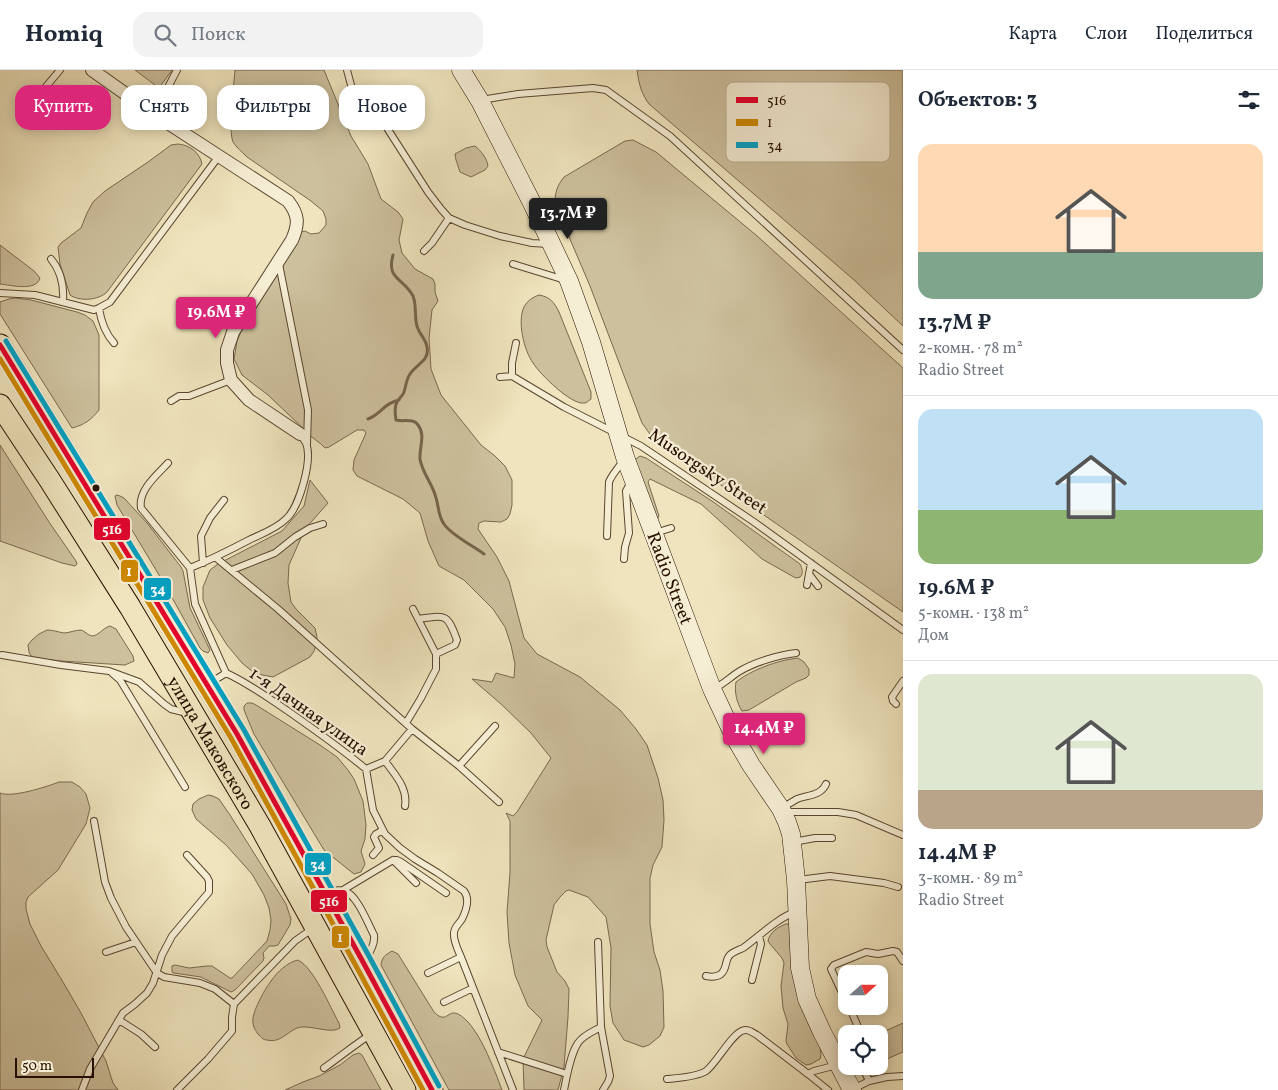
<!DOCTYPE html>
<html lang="ru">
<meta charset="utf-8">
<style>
body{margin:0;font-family:Vollkorn,serif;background:#f2f2f3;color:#1f2937;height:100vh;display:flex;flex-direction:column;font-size:19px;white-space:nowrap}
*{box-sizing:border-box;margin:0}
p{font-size:16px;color:#747a83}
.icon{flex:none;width:28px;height:28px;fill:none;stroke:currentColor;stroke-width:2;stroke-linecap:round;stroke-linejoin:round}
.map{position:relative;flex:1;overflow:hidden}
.sheet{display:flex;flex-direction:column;background:#fff;width:375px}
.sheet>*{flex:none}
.banner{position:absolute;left:15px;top:15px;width:475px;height:45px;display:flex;gap:10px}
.needle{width:32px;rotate:69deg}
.tools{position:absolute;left:838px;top:895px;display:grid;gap:10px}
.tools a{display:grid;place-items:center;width:50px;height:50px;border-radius:10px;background:#fff;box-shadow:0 2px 12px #0003;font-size:25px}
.scale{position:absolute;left:15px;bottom:12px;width:79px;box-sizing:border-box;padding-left:5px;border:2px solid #281100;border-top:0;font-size:14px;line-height:18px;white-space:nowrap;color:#281100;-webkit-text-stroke:4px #f5edd4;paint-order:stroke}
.price{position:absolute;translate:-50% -42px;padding:0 11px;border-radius:5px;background:#db2777;color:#fff;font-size:16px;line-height:32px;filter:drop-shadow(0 1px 2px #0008)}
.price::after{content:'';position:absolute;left:50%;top:30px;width:15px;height:11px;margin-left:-8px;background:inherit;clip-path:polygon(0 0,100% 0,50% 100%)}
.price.selected{background:#222;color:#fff}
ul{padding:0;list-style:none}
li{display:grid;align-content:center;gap:10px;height:265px;padding:0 15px}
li+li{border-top:1px solid #e0e1e3}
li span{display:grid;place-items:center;height:155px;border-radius:15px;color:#555}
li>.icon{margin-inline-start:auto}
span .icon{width:90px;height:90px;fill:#fffc;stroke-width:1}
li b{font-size:21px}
h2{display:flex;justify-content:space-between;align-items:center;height:60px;padding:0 15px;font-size:21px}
.chip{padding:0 18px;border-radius:15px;background:#fff;box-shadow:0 2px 12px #0003;font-size:18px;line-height:45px}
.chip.selected{background:#db2777;color:#fff}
header{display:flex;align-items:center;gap:30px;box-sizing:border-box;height:70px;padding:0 25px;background:#fff;border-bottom:1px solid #e0e1e3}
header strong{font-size:24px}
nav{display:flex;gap:28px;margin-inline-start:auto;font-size:18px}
.search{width:350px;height:45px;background:#f2f2f3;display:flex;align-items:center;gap:12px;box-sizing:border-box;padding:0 18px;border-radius:15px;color:#747a83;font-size:19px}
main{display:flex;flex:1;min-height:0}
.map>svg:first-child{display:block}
.green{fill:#cdc09d;stroke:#7a684e}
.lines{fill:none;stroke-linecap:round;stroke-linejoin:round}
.stream{stroke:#77644b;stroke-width:3}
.service-casing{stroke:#5a462f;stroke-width:8}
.minor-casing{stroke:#5a462f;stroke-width:14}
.secondary-casing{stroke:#281100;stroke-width:19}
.trunk-casing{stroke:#281100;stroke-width:23}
.service{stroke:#f5edd4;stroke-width:6}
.minor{stroke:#f5edd4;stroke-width:12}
.secondary{stroke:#f5edd4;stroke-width:18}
.trunk{stroke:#efe4bd;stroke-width:21}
.bus-1-casing{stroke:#f5edd4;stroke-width:9}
.bus-2-casing{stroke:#f5edd4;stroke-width:9}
.bus-3-casing{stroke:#f5edd4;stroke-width:9}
.bus-1{stroke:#e4002b;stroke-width:5}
.bus-2{stroke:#ce8800;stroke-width:5}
.bus-3{stroke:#02a1c4;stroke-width:5}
.bus-dot{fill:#281100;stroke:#f5edd4;stroke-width:2}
.labels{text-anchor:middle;stroke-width:4.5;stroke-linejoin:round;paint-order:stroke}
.street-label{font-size:18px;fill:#281100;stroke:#f5edd4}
.key{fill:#f5edd4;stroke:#b8ab94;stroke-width:1}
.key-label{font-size:14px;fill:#281100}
.line-badge{stroke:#f5edd4;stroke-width:2}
.badge-label{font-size:14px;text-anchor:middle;font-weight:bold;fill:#fff}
</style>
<header>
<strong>Homiq</strong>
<div class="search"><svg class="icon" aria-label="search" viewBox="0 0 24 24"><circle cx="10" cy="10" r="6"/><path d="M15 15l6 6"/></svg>Поиск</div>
<nav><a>Карта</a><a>Слои</a><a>Поделиться</a></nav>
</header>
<main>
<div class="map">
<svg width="903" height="1020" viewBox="0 0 903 1020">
<rect width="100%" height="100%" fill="#efe4bd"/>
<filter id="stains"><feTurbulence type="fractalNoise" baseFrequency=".004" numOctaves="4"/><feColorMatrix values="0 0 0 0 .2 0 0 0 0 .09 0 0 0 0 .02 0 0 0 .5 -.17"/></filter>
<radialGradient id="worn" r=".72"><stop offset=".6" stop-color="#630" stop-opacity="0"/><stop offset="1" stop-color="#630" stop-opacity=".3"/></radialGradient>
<path class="green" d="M135,0h37l-13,18z
M235,0h89l27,66 17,28 13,35 17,13 5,7 -4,21 3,13 13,16 18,10 2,5v8l3,9 -6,9 -3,28 2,31 10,26 40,50 14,11 10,10 7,14v25l-2,9 -3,5 -6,3 -17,-1 -5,2 -1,6 19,28 12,24 15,57 13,16 43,23 23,19 17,14 16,19 11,16 11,33 5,22 1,20 -2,27 -9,18 -3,13v46l4,28 6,18 3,21 1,36 -4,9 -11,9 -6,2 -19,-7 -11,-17 -3,-17 1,-58 -5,-31 -18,-20 -19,-7 -3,1 -6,6 -6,8 -8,35 1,7 10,25 8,9 4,8 -1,28 -4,50 -6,23h-34l-1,-31 19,-39 -14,-14 -13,-31 -6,-32 -2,-31 3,-39v-52l-4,-8 7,3 4,-4 34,-54 -20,-25 -30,-29 -29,-25 20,3 4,-9 18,5 1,-14 -4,-19 -6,-18 -12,-18 -29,-29 -25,-14 -11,-25 -8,-28 -17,-14 -46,-23 -4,-6 1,-10 12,-27 -2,-3h-7l-28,17 -4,1c-6,-7 -13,-9 -18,-16l-39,-37 -26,-20 -8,-16 3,-18 8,-18 56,-91 4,-1 6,3 8,-1 7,-8v-6l-3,-8 -12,-10 -64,-44c-5,-5 -11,-10 -14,-15 -5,-12 1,-57 2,-72z
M637,0h266v256l-50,-47 -204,-175c-8,-11 -10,-20 -12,-34z
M633,70l23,12 100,83 147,133v244l-251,-175 -10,-14 -52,-137 -35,-82c0,-12 2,-18 9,-27l61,-36z
M178,74c12,1 22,9 24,20l-95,128c-8,8 -27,10 -37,3l-10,-31 -2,-17 3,-4 20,-15 6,-15 6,-11 12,-11 43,-29 23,-17z
M475,76c6,5 12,12 13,20l-3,4 -14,7 -11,-5 -4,-12 -1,-6 11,-6z
M0,175l34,26 6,7c-4,14 -29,7 -40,6z
M539,225c11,2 15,7 20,17l32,80v7c-3,2 -4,4 -7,4 -13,2 -44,-29 -51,-40 -9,-13 -16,-41 -9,-56 3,-6 9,-10 15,-12z
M15,228l16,2 46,12 8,3 8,6 6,14v75c-8,10 -15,15 -27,18l-72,-114v-12l9,-3z
M0,375l49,77 27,39 1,3 -2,2 -13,-3 -62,-22z
M640,386l6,2 66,43 88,63c2,5 4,9 0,13l-4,1 -4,-2 -30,-17 -61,-55 -51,-25 -2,3 11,34 -2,4 -24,-59z
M310,410l18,23 -23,26 -16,36 -1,18 3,19 5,7 19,19 2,9v6l-3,8 -4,6 -37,20 -16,-3 -4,-2 -11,-9 -15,-18 -17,-27 -7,-18v-13l7,-17 8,-6 64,-33 22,-25z
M117,425l3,1 4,2 23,25 34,44 2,4 7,37 20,42 -2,3 -5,-2 -3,-3 -35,-63 -48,-80 -2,-9z
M110,556l6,3 17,27 1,5 -9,4 -64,-4 -26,-3 -4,-2 -2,-4 -1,-7 4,-5 7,-6 8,-4c6,0 11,2 17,3 5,0 11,-3 17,-3 4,1 6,5 11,6 6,0 11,-8 18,-10z
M798,588l6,4 5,7v6l-3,3 -10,4 -47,28 -7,1c-5,-8 -8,-19 -6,-29 15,-12 42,-22 62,-24z
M247,633h5l4,2 64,40 17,12 11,13 6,9 9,22 3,24 -1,14 -4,12 4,13 -4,8 -7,2 -30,-24 -70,-116 -10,-24v-4z
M59,712h13l8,5 6,7 4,14 -4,16 -28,46 -30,27 -2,5v7l4,15 11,22 22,36 18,31 25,48 7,22 5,7h-118v-297c12,5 46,-6 59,-11z
M208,725l5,1 6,3 11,16 56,89 5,15 -1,6 -12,20 -3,1h-6l-6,7 1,5 -1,3 -28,29 -4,2 -30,-15 -27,-4 -2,-1v-6l3,-1 14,3 18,-2h5l18,12h2l35,-37 3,-11 1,-10 -2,-12 -5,-13 -12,-21 -26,-29 -30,-26 -4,-9 1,-6 6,-5z
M786,854h4l12,77 18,46 1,8 -1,4 -9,5 -5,1 -10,-7 -9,-14 -1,-3 2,-17 -5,-16 -2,-22 3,-23 -2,-5 -12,-14 -2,-3c2,-9 10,-14 18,-17z
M392,881l6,3 36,58c13,13 13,-3 24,2 20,10 36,55 44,76h-53l-68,-125c1,-8 4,-10 11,-14z
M298,890c16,8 32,47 41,63l1,5c-8,6 -27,-2 -38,-1 -13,1 -20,17 -35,13 -4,0 -6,-3 -9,-6 -2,-3 -5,-7 -5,-11 -2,-10 12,-34 18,-42 6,-9 17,-19 27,-21z
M903,953v29l-21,9 -3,-8v-19z
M359,983l3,2 19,35h-96l18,-8 16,-6 21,-11 13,-10z"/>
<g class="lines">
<path class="stream" d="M393,185c-7,25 11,23 20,41 4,10 1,20 4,30 2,8 9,13 10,21 3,14 -11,17 -17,27 -4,6 -4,12 -6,18 -1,4 -5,6 -7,10 -3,5 -2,12 -1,18 7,2 18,-2 22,5 8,10 1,23 2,34 2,14 13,25 16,39 3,9 2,18 8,26 7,11 28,21 40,30
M368,349c13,-5 16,-16 31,-19"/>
<g class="service-casing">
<path id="service" d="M347,0l5,19 28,28 48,75 13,17 8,9 16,7 35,11 32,7 17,1
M44,19l16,-19
M481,31l6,-2 31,-5 75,-6 13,2 64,46 233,214
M154,44l23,-44
M424,181l8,-8 17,-25
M51,189c10,12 13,28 12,43
M279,194l29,146 -1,34
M513,194l52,16
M0,223l35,2 59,15 5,-2 11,-6 109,-146
M99,238c2,14 6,25 15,35
M516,273l-4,20v13l52,31 77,39 113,76 149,108
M500,307l12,-1
M171,331l8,-5h10l42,-16
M168,393c-11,12 -30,27 -27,45l49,60 5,36 31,69
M655,463l16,-5
M607,466l2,-54c3,-8 10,-14 14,-22
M215,487l63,52 134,120 47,37 40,36
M624,489l1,-12 4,-14 -3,-42 5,-9
M203,493l-2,-27 9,-18 14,-18
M190,498c20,-8 40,-18 59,-28 12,-6 27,-11 37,-21 13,-11 27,-59 20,-76 -2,-3 -4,-6 -6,-9
M232,500l43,-17 20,-16 15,-9 13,-4
M809,504l9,12
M807,515l4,-22
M418,549c28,-4 29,-6 39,21l-2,5 -19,9
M2,585l59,10 48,6 30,11 25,22 7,5 16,4
M112,603l8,7 65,107
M210,613l16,-10c20,9 38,22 56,34 29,20 57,40 84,62l19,-8 27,-32
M713,619c10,-4 17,-12 27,-18 15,-9 39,-16 56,-18
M896,634l-3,-3 -1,-4 11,-16
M406,653l15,-25 15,-29v-15l-23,-45
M385,691c10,14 23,27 20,45
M459,696l36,-40
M366,699l7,41 12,24 15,14 15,11 23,14 26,18c6,8 2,20 -2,28 -3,5 -8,8 -8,14 -1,7 4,17 7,24l52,133
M782,738c5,-3 10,-6 15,-9 10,-4 24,-3 29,-15
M784,742h54l18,3 47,20
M94,751l11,61 6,16 15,29 31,46 7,4 36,6 15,6 19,15
M793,772l22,-4h17
M373,785l6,-7 -5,-11 2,-3 7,-4
M393,790l23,23
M798,810l32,-4 54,7 14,4
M343,820l50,-30h4l4,2 45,31
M328,822c5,-1 11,-3 16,-1 13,3 24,33 30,44 1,8 -3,16 -8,23
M598,872l3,85 9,49 -2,6 -5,8
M106,882l30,-10
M428,903l33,-16
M706,906c5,1 11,1 15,-2 6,-5 4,-13 8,-18 3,-4 10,-6 14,-8 14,-10 37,-32 53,-36
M752,910l9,-36 -2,-8
M846,931l-15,-32 3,-4 32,-13 12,2 15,-3 4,1 6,9
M444,932l29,-14
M849,936l12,28
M119,950l22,14 14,13
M498,982l69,22
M324,998c16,-11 30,-23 46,-33
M808,1004l20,16
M667,1009c11,-1 30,-2 39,-8 11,-8 28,-42 40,-41 4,0 7,3 11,5l51,39 6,-3 23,-6
M869,1011l18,-4 16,-1
M853,1019l16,-8 -5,-11 -1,-4
M82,1020l8,-21 33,-56 12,-9 12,-11 6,-10 9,-28 10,-19 37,-44v-11l-2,-4 -20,-22
M177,1020l31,-31 24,-28v-14l2,-13 61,-63 17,-12
M564,1020c3,-14 6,-35 14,-47 5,-8 16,-12 23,-16"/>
</g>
<g class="minor-casing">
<path id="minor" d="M92,0l62,44 134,87c11,14 11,23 4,39l-59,92 -6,18v13l4,17 18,20 51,34"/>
</g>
<g class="secondary-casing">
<path id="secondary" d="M461,0l19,31 51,100 38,80 22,61 34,115 87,232 21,45 18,31 30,44 6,13 4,12 5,46 4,88 7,31 15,33 30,58"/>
</g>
<g class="trunk-casing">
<g id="trunk">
<path d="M0,275l237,389 126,228 69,128"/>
<path id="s1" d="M0,335l49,74 81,128 130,219 145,264"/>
</g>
</g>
<use href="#service" class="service"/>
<use href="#minor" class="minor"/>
<use href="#secondary" class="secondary"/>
<use href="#trunk" class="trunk"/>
<g class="bus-1-casing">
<path id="bus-1" d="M0,275l237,389 126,228 69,128"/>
</g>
<g class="bus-2-casing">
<path id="bus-2" d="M0,289l231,379 125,228 67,124"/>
</g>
<g class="bus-3-casing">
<path id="bus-3" d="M6,271l238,389 126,228 69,128"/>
</g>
<use href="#bus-1" class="bus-1"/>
<use href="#bus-2" class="bus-2"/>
<use href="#bus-3" class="bus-3"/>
</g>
<circle class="bus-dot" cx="96" cy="418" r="4.5"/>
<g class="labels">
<g class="street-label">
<text transform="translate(708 401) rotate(34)" y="6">Musorgsky Street</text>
<text transform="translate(670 508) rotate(69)" y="6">Radio Street</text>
<text transform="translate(309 641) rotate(35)" y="6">1-я Дачная улица</text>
<text dy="6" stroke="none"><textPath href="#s1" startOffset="398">улица Маковского</textPath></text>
</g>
</g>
<rect x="726" y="12" width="164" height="80" rx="8" class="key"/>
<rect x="736" y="27" width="22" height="6" fill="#e4002b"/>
<rect x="736" y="49" width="22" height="7" fill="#ce8800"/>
<rect x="736" y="72" width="22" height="6" fill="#02a1c4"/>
<g class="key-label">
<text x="767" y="35">516</text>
<text x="767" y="57">1</text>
<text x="767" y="80">34</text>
</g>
<g class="line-badge">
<rect x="93" y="447" width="38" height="24" rx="5" fill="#e4002b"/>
<rect x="120" y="489" width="19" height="24" rx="5" fill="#ce8800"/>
<rect x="143" y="507" width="29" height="24" rx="5" fill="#02a1c4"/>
<rect x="304" y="782" width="28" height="24" rx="5" fill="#02a1c4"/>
<rect x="310" y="819" width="38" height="24" rx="5" fill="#e4002b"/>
<rect x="331" y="855" width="19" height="24" rx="5" fill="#ce8800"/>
</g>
<g class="badge-label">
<text x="112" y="464">516</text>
<text x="129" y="506">1</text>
<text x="158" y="524">34</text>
<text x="318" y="799">34</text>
<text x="329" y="836">516</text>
<text x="340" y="872">1</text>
</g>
<rect width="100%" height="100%" filter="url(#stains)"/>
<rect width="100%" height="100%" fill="url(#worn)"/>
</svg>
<div class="tools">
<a><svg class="needle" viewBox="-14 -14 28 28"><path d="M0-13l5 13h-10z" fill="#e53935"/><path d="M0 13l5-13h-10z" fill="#747a83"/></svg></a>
<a><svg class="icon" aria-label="locate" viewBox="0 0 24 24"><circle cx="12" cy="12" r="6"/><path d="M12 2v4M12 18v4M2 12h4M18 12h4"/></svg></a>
</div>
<div class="scale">50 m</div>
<b class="price selected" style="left:568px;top:170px">13.7M ₽</b>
<b class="price" style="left:216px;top:269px">19.6M ₽</b>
<b class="price" style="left:764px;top:685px">14.4M ₽</b>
<div class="banner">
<a class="chip selected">Купить</a>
<a class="chip">Снять</a>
<a class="chip">Фильтры</a>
<a class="chip">Новое</a>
</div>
</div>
<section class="sheet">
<h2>Объектов: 3<svg class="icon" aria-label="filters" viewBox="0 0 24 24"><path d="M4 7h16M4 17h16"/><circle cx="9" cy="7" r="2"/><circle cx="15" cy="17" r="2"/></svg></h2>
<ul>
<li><span style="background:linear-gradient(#ffd9b3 70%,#7fa58c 0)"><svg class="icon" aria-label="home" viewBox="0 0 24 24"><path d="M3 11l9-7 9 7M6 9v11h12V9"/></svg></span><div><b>13.7M ₽</b><p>2-комн. · 78 m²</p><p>Radio Street</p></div></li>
<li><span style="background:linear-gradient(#bfe0f5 65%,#8fb573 0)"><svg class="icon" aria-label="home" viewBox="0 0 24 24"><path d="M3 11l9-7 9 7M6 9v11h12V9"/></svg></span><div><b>19.6M ₽</b><p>5-комн. · 138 m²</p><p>Дом</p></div></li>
<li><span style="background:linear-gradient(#dfe7d0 75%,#b9a48a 0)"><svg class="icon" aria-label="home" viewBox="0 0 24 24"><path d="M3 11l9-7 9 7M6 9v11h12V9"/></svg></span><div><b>14.4M ₽</b><p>3-комн. · 89 m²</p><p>Radio Street</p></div></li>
</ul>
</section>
</main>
